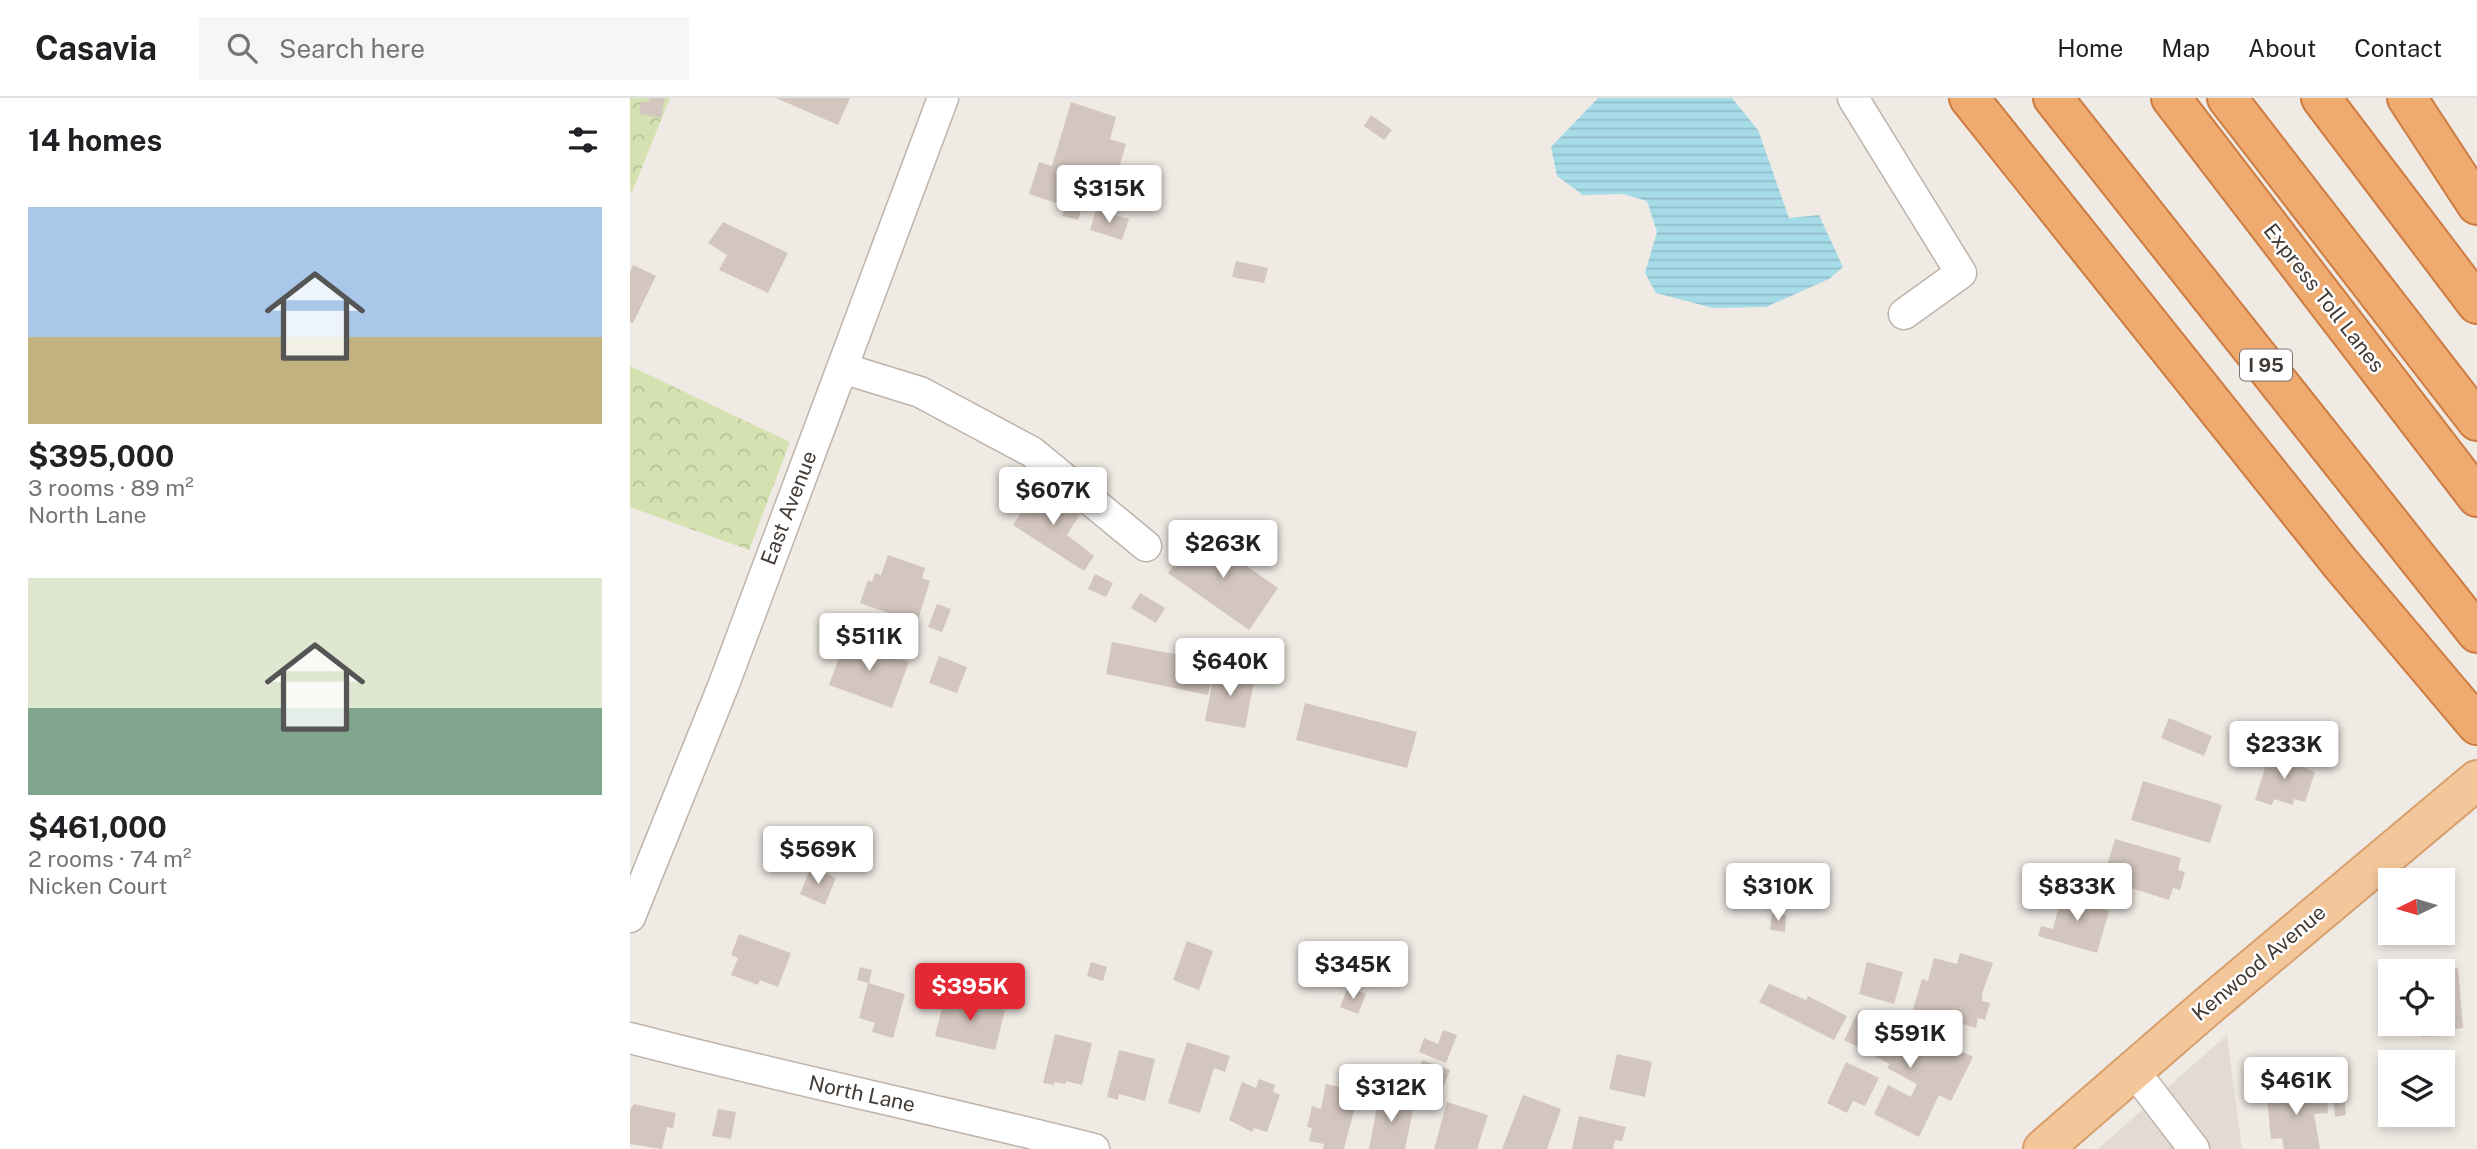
<!DOCTYPE html>
<meta charset="utf-8">
<style>
body{margin:0;font-family:"Public Sans",sans-serif;background:#f6f6f6;color:#202124;height:100vh;display:flex;flex-direction:column;font-size:26px;white-space:nowrap}
*{box-sizing:border-box;margin:0}
p{font-size:23px;color:#757577}
.icon{flex:none;width:38px;height:38px;fill:none;stroke:currentColor;stroke-width:2;stroke-linecap:round;stroke-linejoin:round}
.map{position:relative;flex:1;overflow:hidden}
.sheet{display:flex;flex-direction:column;background:#fff;width:630px}
.sheet>*{flex:none}
.needle{width:46px;rotate:265deg}
.controls{position:absolute;left:1748px;top:770px;display:grid;gap:14px}
.controls a{display:grid;place-items:center;width:77px;height:77px;border-radius:0px;background:#fff;box-shadow:0 4px 10px #0003;font-size:35px}
.price{position:absolute;translate:-50% -60px;padding:0 16px;border-radius:7px;background:#fff;color:#222;font-size:23px;line-height:46px;filter:drop-shadow(0 2px 4px #0008)}
.price::after{content:'';position:absolute;left:50%;top:42px;width:21px;height:16px;margin-left:-10px;background:inherit;clip-path:polygon(0 0,100% 0,50% 100%)}
.price.current{background:#e42834;color:#fff}
ul{padding:0;list-style:none}
li{display:grid;align-content:center;gap:14px;height:371px;padding:0 28px}
li span{display:grid;place-items:center;height:217px;border-radius:0px;color:#555}
li>.icon{margin-inline-start:auto}
span .icon{width:126px;height:126px;fill:#fffc;stroke-width:1}
li b{font-size:30px}
h2{display:flex;justify-content:space-between;align-items:center;height:84px;padding:0 28px;font-size:30px}
header{display:flex;align-items:center;gap:42px;box-sizing:border-box;height:98px;padding:0 35px;background:#fff;border-bottom:2px solid #e0e0e0}
header strong{font-size:33px}
nav{display:flex;gap:38px;margin-inline-start:auto;font-size:24px}
.search{width:490px;height:63px;background:#f6f6f6;display:flex;align-items:center;gap:18px;box-sizing:border-box;padding:0 24px;border-radius:0px;color:#757577;font-size:26px}
main{display:flex;flex:1;min-height:0}
.map>svg:first-child{display:block}
.residential{fill:#e3dbd3}
.forest{fill:url(#forest-crowns)}
.water{fill:url(#water-rules)}
.building{fill:#d3c6be}
.lines{fill:none;stroke-linecap:round;stroke-linejoin:round}
.minor-casing{stroke:#bdb3ab;stroke-width:33}
.major-casing{stroke:#d69f6c;stroke-width:42}
.highway-casing{stroke:#cc7c42;stroke-width:42}
.minor{stroke:#fff;stroke-width:30}
.major{stroke:#f4c79a;stroke-width:38}
.highway{stroke:#efaa70;stroke-width:38}
.labels{text-anchor:middle;stroke-width:5;stroke-linejoin:round;paint-order:stroke}
.shield{fill:#fff;stroke:#7b7572;stroke-width:2}
.shield-label{font-size:19px;font-weight:bold;fill:#423a35}
.street-label{font-size:21px;fill:#423a35;stroke:#fff}
</style>
<header>
<strong>Casavia</strong>
<div class="search"><svg class="icon" aria-label="search" viewBox="0 0 24 24"><circle cx="10" cy="10" r="6"/><path d="M15 15l6 6"/></svg>Search here</div>
<nav><a>Home</a><a>Map</a><a>About</a><a>Contact</a></nav>
</header>
<main>
<section class="sheet">
<h2>14 homes<svg class="icon" aria-label="filters" viewBox="0 0 24 24"><path d="M4 7h16M4 17h16"/><circle cx="9" cy="7" r="2"/><circle cx="15" cy="17" r="2"/></svg></h2>
<ul>
<li><span style="background:linear-gradient(#a9c7e8 60%,#c2b280 0)"><svg class="icon" aria-label="home" viewBox="0 0 24 24"><path d="M3 11l9-7 9 7M6 9v11h12V9"/></svg></span><div><b>$395,000</b><p>3 rooms · 89 m²</p><p>North Lane</p></div></li>
<li><span style="background:linear-gradient(#dfe7d0 60%,#7fa58c 0)"><svg class="icon" aria-label="home" viewBox="0 0 24 24"><path d="M3 11l9-7 9 7M6 9v11h12V9"/></svg></span><div><b>$461,000</b><p>2 rooms · 74 m²</p><p>Nicken Court</p></div></li>
</ul>
</section>
<div class="map">
<svg width="1847" height="1051" viewBox="0 0 1847 1051">
<defs>
<pattern id="forest-crowns" width="20" height="18" patternUnits="userSpaceOnUse" patternTransform="scale(1.75)"><rect width="20" height="18" fill="#d5e1b0"/><path d="M2 6a3 3 0 1 1 6 0M12 15a3 3 0 1 1 6 0" fill="none" stroke="#b8c298"/></pattern>
<pattern id="water-rules" width="6" height="5" patternUnits="userSpaceOnUse" patternTransform="scale(1.75)"><rect width="6" height="5" fill="#a6dbe8"/><path d="M0 2.5h6" fill="none" stroke="#90bdc8"/></pattern>
</defs>
<rect width="100%" height="100%" fill="#f0eae4"/>
<path class="residential" d="M1597,937l15,114h-144z"/>
<path class="forest" d="M0,0h40l-38,94 -2,-1z
M0,268l160,76 -41,108 -119,-43z"/>
<path class="water" d="M968,0h134l26,32 31,88 30,-3 24,52 -14,12 -63,28 -53,1 -57,-15 -11,-20 12,-41 -10,-31 -24,-7 -40,1 -26,-19 -6,-29z"/>
<path class="building" d="M19,0h16l-4,20 -22,-4 2,-13 8,1z
M146,0h74l-12,27z
M441,4l45,15 -6,22 16,5 -8,27 -17,-6 -14,47 -6,-1 -3,9 -16,-4 3,-10 -36,-12 10,-32 13,4z
M741,17l21,15 -8,10 -20,-14z
M466,112l33,9 -7,21 -32,-10z
M93,124l65,31 -20,40 -49,-23 8,-15 -19,-12z
M606,163l32,7 -4,15 -32,-6z
M3,167l23,11 -23,47 -3,-1v-50z
M408,388l42,28 -13,21 27,21 -10,15 -71,-46z
M567,433l81,57 -29,42 -81,-57z
M258,457l37,13 -3,10 8,3 -13,42 -57,-20 8,-23 4,2 3,-9 6,2z
M465,476l18,9 -7,14 -18,-8z
M510,495l25,15 -9,15 -25,-15z
M307,506l14,5 -9,23 -14,-5z
M216,540l63,24 -17,46 -63,-23z
M482,544l103,20 -7,33 -102,-21z
M309,558l28,11 -10,26 -28,-10z
M585,571l40,7 -10,52 -40,-7z
M675,605l112,29 -10,36 -111,-28z
M1539,620l43,18 -8,20 -43,-18z
M1640,654l36,12 -1,4 10,4 -10,30 -11,-3 -1,6 -19,-6 -2,6 -17,-5z
M1513,683l79,24 -12,38 -79,-23z
M1485,741l66,19 -3,12 7,2 -5,18 -7,-2 -4,12 -66,-21z
M181,769l25,11 -11,27 -25,-11z
M1435,794l25,7 -2,6 21,6 -12,42 -59,-17 3,-10 12,3 6,-23 -7,-2 3,-10 8,3z
M1142,815l14,2 -1,17 -15,-2z
M109,836l52,19 -13,34 -18,-7 -2,5 -27,-10 7,-17 -7,-3z
M557,843l26,10 -14,39 -26,-10z
M1330,855l33,10 -11,31v7l8,2 -5,17 -7,-2 -2,10 -63,-19 9,-30 6,2 6,-23 23,6z
M461,864l16,5 -4,14 -16,-5z
M1237,864l36,10 -9,32 -35,-10z
M230,869l12,3 -3,13 -12,-3z
M1828,870l5,60 -27,3 1,5 -15,1v-5h-5l-1,-8h27v-55z
M238,885l37,11 -12,44 -21,-6 3,-9 -16,-5z
M1139,886l37,16 2,-4 39,20 -13,24 -75,-38z
M718,889l18,7 -8,20 -18,-7z
M315,898l60,14 -10,40 -60,-14z
M1229,912l45,24 1,-4 17,9 3,-6 48,24 -22,44 -12,-6 -20,42 -45,-23 14,-29 23,12 6,-13 -30,-16 3,-4 -46,-24z
M813,932l14,5 -11,28 -27,-11 5,-14 14,6z
M425,936l37,9 -10,42 -16,-4v3l-12,-2v3l-11,-2z
M557,944l43,14 -5,16 -11,-4 -14,45 -32,-10z
M489,952l36,9 -10,42 -26,-7 -1,6 -11,-3z
M987,956l35,8 -7,35 -36,-8z
M792,962l28,10 -11,28 -27,-11z
M1216,964l33,16 -14,28 -12,-5 -6,12 -20,-10z
M629,981l16,6 -2,7 7,3 -13,37 -13,-4 -2,4 -23,-12 13,-38 14,6z
M1713,984l3,33 -11,2 -3,-34z
M696,986l33,7 -15,58h-21l1,-5 -15,-3 3,-13 -5,-1 5,-21 9,3z
M1680,989l1,6 16,-1 1,21 -14,1 6,35h-36l-2,-11 -11,1 -4,-41 10,-1 -1,-7z
M893,997l38,14 -14,40h-45z
M749,998l35,8 -9,45h-36z
M817,1004l41,13 -11,34h-43z
M4,1006l42,9 -3,15 -6,-1 -5,22 -32,-5v-34z
M88,1011l18,3 -5,27 -19,-3z
M949,1018l47,11 -4,14 -7,-1 -2,9h-41z"/>
<g class="lines">
<g class="minor-casing">
<path id="minor" d="M1223,0l108,175 -57,41
M212,270l78,24 112,60 114,94
M0,819l94,-233 219,-586
M0,940c154,40 310,72 464,111
M1504,973l60,78"/>
</g>
<g class="major-casing">
<path id="major" d="M1413,1051l166,-144 268,-225"/>
</g>
<g class="highway-casing">
<path id="highway" d="M1339,0l372,466 136,161
M1423,0l424,535
M1541,0l306,399
M1597,0l250,323
M1691,0l156,206
M1777,0l70,107"/>
</g>
<use href="#minor" class="minor"/>
<use href="#major" class="major"/>
<use href="#highway" class="highway"/>
</g>
<g class="labels">
<rect class="shield" x="1610" y="251.5" width="52" height="31" rx="5"/>
<g class="shield-label">
<text x="1636" y="274">I 95</text>
</g>
<g class="street-label">
<text transform="translate(1694 200) rotate(52)" y="7">Express Toll Lanes</text>
<text transform="translate(159 410) rotate(-69)" y="7">East Avenue</text>
<text transform="translate(1629 865) rotate(-40)" y="7">Kenwood Avenue</text>
<text transform="translate(232 996) rotate(12)" y="7">North Lane</text>
</g>
</g>
</svg>
<div class="controls">
<a><svg class="needle" viewBox="-14 -14 28 28"><path d="M0-13l5 13h-10z" fill="#e53935"/><path d="M0 13l5-13h-10z" fill="#757577"/></svg></a>
<a><svg class="icon" aria-label="locate" viewBox="0 0 24 24"><circle cx="12" cy="12" r="6"/><path d="M12 2v4M12 18v4M2 12h4M18 12h4"/></svg></a>
<a><svg class="icon" aria-label="layers" viewBox="0 0 24 24"><path d="M12 4l9 5-9 5-9-5zM3 14l9 5 9-5"/></svg></a>
</div>
<b class="price" style="left:479px;top:127px">$315K</b>
<b class="price" style="left:423px;top:429px">$607K</b>
<b class="price" style="left:593px;top:482px">$263K</b>
<b class="price" style="left:239px;top:575px">$511K</b>
<b class="price" style="left:600px;top:600px">$640K</b>
<b class="price" style="left:1654px;top:683px">$233K</b>
<b class="price" style="left:188px;top:788px">$569K</b>
<b class="price" style="left:1148px;top:825px">$310K</b>
<b class="price" style="left:1447px;top:825px">$833K</b>
<b class="price" style="left:723px;top:903px">$345K</b>
<b class="price current" style="left:340px;top:925px">$395K</b>
<b class="price" style="left:1280px;top:972px">$591K</b>
<b class="price" style="left:1666px;top:1019px">$461K</b>
<b class="price" style="left:761px;top:1026px">$312K</b>
</div>
</main>
